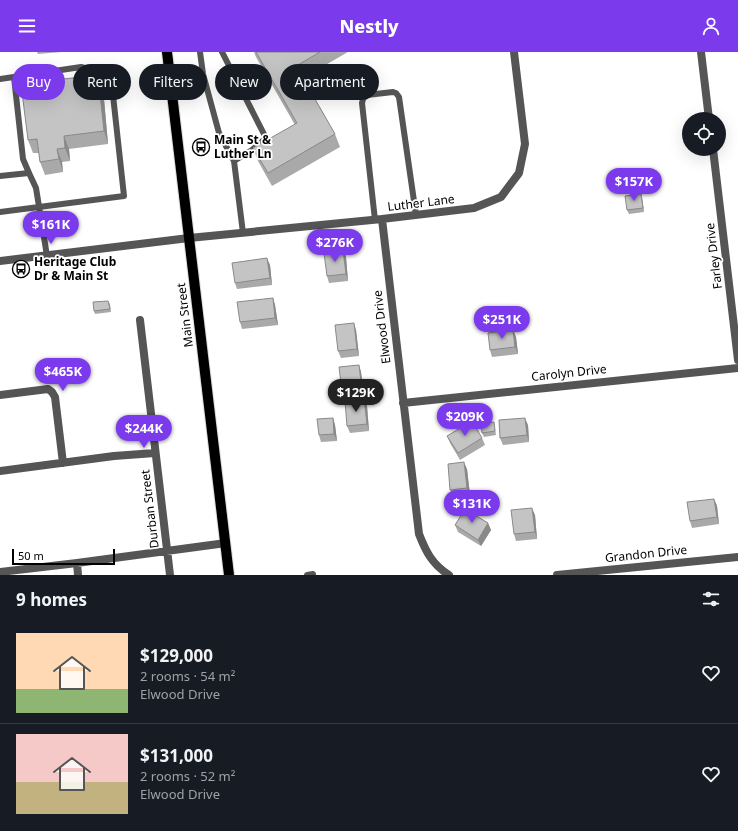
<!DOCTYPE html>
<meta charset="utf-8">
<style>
body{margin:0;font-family:"Noto Sans",sans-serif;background:#242831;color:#f1f3f6;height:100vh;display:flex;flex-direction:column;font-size:15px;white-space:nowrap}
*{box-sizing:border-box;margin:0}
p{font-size:13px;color:#9ea1a6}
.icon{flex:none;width:22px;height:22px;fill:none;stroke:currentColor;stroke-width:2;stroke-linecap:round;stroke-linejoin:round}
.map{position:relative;height:523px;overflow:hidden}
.panel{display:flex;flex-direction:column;background:#171b24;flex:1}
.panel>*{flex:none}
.guide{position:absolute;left:12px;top:12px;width:400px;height:36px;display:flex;gap:8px}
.buttons{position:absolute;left:682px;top:60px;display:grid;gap:8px}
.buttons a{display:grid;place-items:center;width:44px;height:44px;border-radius:50%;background:#171b24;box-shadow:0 4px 16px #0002;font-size:20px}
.scale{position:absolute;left:12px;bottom:10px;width:103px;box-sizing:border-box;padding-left:4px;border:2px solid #000;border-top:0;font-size:11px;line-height:14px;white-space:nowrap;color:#000;-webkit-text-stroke:3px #fff;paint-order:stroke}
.price{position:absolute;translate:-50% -34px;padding:0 9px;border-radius:14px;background:#7c3aed;color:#fff;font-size:13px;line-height:26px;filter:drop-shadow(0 1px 2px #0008)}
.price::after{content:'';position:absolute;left:50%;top:24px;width:12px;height:9px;margin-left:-6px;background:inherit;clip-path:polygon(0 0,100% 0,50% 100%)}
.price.selected{background:#222;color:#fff}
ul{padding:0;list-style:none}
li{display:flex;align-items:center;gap:12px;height:100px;padding:0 16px}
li+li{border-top:1px solid #363941}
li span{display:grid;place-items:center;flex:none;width:112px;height:80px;border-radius:0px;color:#555}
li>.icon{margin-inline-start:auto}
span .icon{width:48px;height:48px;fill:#fffc;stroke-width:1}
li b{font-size:17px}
h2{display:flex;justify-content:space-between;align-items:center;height:48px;padding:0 16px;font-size:17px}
.chip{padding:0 14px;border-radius:18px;background:#171b24;box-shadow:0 4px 16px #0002;font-size:14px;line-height:36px}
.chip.selected{background:#7c3aed;color:#fff}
header{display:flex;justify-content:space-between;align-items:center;height:52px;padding:0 16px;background:#7c3aed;color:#fff;font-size:18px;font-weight:800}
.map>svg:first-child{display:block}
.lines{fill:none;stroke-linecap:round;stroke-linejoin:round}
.primary-casing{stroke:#dbdbdb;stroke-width:12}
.lane{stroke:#555;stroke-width:6}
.street{stroke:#555;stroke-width:8}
.primary{stroke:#000;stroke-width:10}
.wall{fill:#a9a9a9}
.shaded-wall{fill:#898989}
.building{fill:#c4c4c4;stroke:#898989}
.labels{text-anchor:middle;stroke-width:3.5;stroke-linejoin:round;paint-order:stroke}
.poi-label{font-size:12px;font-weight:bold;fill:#000;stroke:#fff;text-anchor:start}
.street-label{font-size:12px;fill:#000;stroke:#fff}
</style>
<header><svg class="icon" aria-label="menu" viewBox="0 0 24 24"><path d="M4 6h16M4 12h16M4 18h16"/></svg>Nestly<svg class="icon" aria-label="person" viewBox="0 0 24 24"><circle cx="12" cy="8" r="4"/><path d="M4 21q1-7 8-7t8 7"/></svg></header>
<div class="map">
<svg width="738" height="523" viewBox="0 0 738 523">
<rect width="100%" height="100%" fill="#fff"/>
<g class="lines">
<g class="primary-casing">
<path id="primary" d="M167,0l62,523"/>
</g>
<path class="lane" d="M200,0l3,22 16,59 15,28
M222,0l44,86 -14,12 -18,11 9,72
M14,25l9,82 6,14
M0,27l81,-12 16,4 14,6 13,119 -124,16
M0,124l29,-3 7,15 11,68
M375,168l-13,-117 1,-4 4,-4 26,-3 3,1 3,4 17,118
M307,523l6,-1"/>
<path class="street" d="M701,0l8,67
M713,97l25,211
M382,167l37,315c7,18 13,30 30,41
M0,209l189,-23 193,-19 92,-11 27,-11 18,-24 6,-29 -11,-92
M140,268l30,255
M0,343l48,-6 4,3 3,5 8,66
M403,351l335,-35
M0,419l114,-15 41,-3
M77,511l1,12
M0,520l77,-9 149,-20
M557,523l181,-18"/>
<use href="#primary" class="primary"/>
</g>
<path class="wall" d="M37,0h25l-24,2z
M254,0h94l-45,26 32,56 5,13 -68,39 -14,-25 -5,-13 42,-23 -39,-68z
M98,23l5,13 5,56 -39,5 1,12 -8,1 1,10 -18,3 -5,-13 -1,-9h-6l-5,-13z
M642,146l2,14 -15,2 -2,-4z
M343,198l3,7 2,24 -19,2 -2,-7z
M270,213l2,20 -35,4 -2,-6z
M273,246l2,7 3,20 -36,4 -2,-7z
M108,249l2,3 1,8 -16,2 -1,-3z
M356,278l3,26 -18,2 -3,-7z
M513,278l3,7 2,17 -26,3 -2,-7z
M359,313l2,7 3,25 -20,2 -2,-7z
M364,347l3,7 2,25 -19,2 -3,-7z
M333,366l2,7 2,16 -16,1 -2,-7z
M494,370l2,13 -12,2 -2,-4z
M528,373l1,17 -26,3 -3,-7z
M447,384l35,2 3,7 -25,15 -10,-17z
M467,417l3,26 -17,1 -3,-6z
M714,447l3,7 2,18 -27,4 -2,-7z
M535,463l2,24 -21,2 -2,-7z
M488,471l3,7 -10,16 -23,-14 -3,-7z"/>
<path class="shaded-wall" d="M98,23l5,13 5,56 -4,-13z
M64,84l5,13 1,12 -5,-13z
M57,97l5,13 1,10 -4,-13z
M641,142l1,4 2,14 -1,-4z
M343,198l3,7 2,24 -2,-7z
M267,206l3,7 2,20 -2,-7z
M273,246l2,7 3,20 -3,-7z
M354,271l2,7 3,26 -2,-7z
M513,278l3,7 2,17 -3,-7z
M359,313l2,7 3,25 -2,-7z
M364,347l3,7 2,25 -2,-7z
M333,366l2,7 2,16 -3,-7z
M525,366l3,7 1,17 -2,-7z
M464,410l3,7 3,26 -3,-7z
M714,447l3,7 2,18 -2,-7z
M532,456l3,7 2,24 -2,-7z
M488,471l3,7 -10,16 -3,-6z"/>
<path class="building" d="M256,0h64l-24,14 39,68 -67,39 -15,-25 44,-25z
M98,23l6,56 -40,5 1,12 -8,1 2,10 -19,3 -3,-23 -9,1 -7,-56z
M641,142l2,14 -16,2 -2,-14z
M343,198l3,24 -19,2 -3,-23z
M267,206l3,20 -35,5 -3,-20z
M273,246l2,20 -35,4 -3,-20z
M108,249l2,8 -16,2 -1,-9z
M354,271l3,26 -19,2 -3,-26z
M513,278l2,17 -25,3 -2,-17z
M359,313l3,25 -20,2 -3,-25z
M364,347l3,25 -20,2 -2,-25z
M333,366l1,16 -15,1 -2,-16z
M525,366l2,17 -27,3 -1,-18z
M472,369l10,17 -24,15 -11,-17z
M494,370l1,9 -13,2 -1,-9z
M464,410l3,26 -17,2 -2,-26z
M714,447l3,18 -27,4 -3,-19z
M532,456l3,24 -21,2 -3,-24z
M465,457l23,14 -10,17 -23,-15z"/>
<defs>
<g id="bus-ring" transform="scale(0.9)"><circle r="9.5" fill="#fff" stroke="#000" stroke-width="1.5"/><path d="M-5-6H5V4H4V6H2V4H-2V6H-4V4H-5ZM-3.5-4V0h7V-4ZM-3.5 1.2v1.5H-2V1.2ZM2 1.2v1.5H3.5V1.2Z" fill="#000"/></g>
</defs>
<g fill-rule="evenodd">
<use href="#bus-ring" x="201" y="95"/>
<use href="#bus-ring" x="21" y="217"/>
</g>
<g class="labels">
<g class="poi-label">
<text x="214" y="92">Main St &amp;<tspan x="214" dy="14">Luther Ln</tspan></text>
<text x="34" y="214">Heritage Club<tspan x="34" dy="14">Dr &amp; Main St</tspan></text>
</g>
<g class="street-label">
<text transform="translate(421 151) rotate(-7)" y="4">Luther Lane</text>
<text transform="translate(714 204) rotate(-97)" y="4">Farley Drive</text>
<text transform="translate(185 263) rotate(-97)" y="4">Main Street</text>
<text transform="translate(382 275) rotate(-97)" y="4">Elwood Drive</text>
<text transform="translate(569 321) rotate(-6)" y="4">Carolyn Drive</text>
<text transform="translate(150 457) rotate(-97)" y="4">Durban Street</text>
<text transform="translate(646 502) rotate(-6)" y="4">Grandon Drive</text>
</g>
</g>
</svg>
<div class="buttons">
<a><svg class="icon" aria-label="locate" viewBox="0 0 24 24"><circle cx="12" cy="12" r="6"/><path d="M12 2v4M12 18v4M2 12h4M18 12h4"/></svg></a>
</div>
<div class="scale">50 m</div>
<b class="price" style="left:634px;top:150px">$157K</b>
<b class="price" style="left:51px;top:193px">$161K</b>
<b class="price" style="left:335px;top:211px">$276K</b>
<b class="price" style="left:502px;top:288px">$251K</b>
<b class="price" style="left:63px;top:340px">$465K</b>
<b class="price selected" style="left:356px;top:361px">$129K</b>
<b class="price" style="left:465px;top:385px">$209K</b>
<b class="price" style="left:144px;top:397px">$244K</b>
<b class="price" style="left:472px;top:472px">$131K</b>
<div class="guide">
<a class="chip selected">Buy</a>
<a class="chip">Rent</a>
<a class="chip">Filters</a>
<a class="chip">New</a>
<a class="chip">Apartment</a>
</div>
</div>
<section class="panel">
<h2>9 homes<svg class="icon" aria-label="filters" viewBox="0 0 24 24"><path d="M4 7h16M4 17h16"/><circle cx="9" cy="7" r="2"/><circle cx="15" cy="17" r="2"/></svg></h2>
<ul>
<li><span style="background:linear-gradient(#ffd9b3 70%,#8fb573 0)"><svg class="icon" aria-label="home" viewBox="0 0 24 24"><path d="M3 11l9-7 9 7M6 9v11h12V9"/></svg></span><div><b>$129,000</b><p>2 rooms · 54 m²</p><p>Elwood Drive</p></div><svg class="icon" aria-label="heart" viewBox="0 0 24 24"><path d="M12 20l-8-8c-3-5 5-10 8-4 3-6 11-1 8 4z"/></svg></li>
<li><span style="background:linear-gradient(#f6c9c9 60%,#c2b280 0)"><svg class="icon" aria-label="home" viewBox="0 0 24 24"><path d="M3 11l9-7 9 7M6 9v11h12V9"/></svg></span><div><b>$131,000</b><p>2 rooms · 52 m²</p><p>Elwood Drive</p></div><svg class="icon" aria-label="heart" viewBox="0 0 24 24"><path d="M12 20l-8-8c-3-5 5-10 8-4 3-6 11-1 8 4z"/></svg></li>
</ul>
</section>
